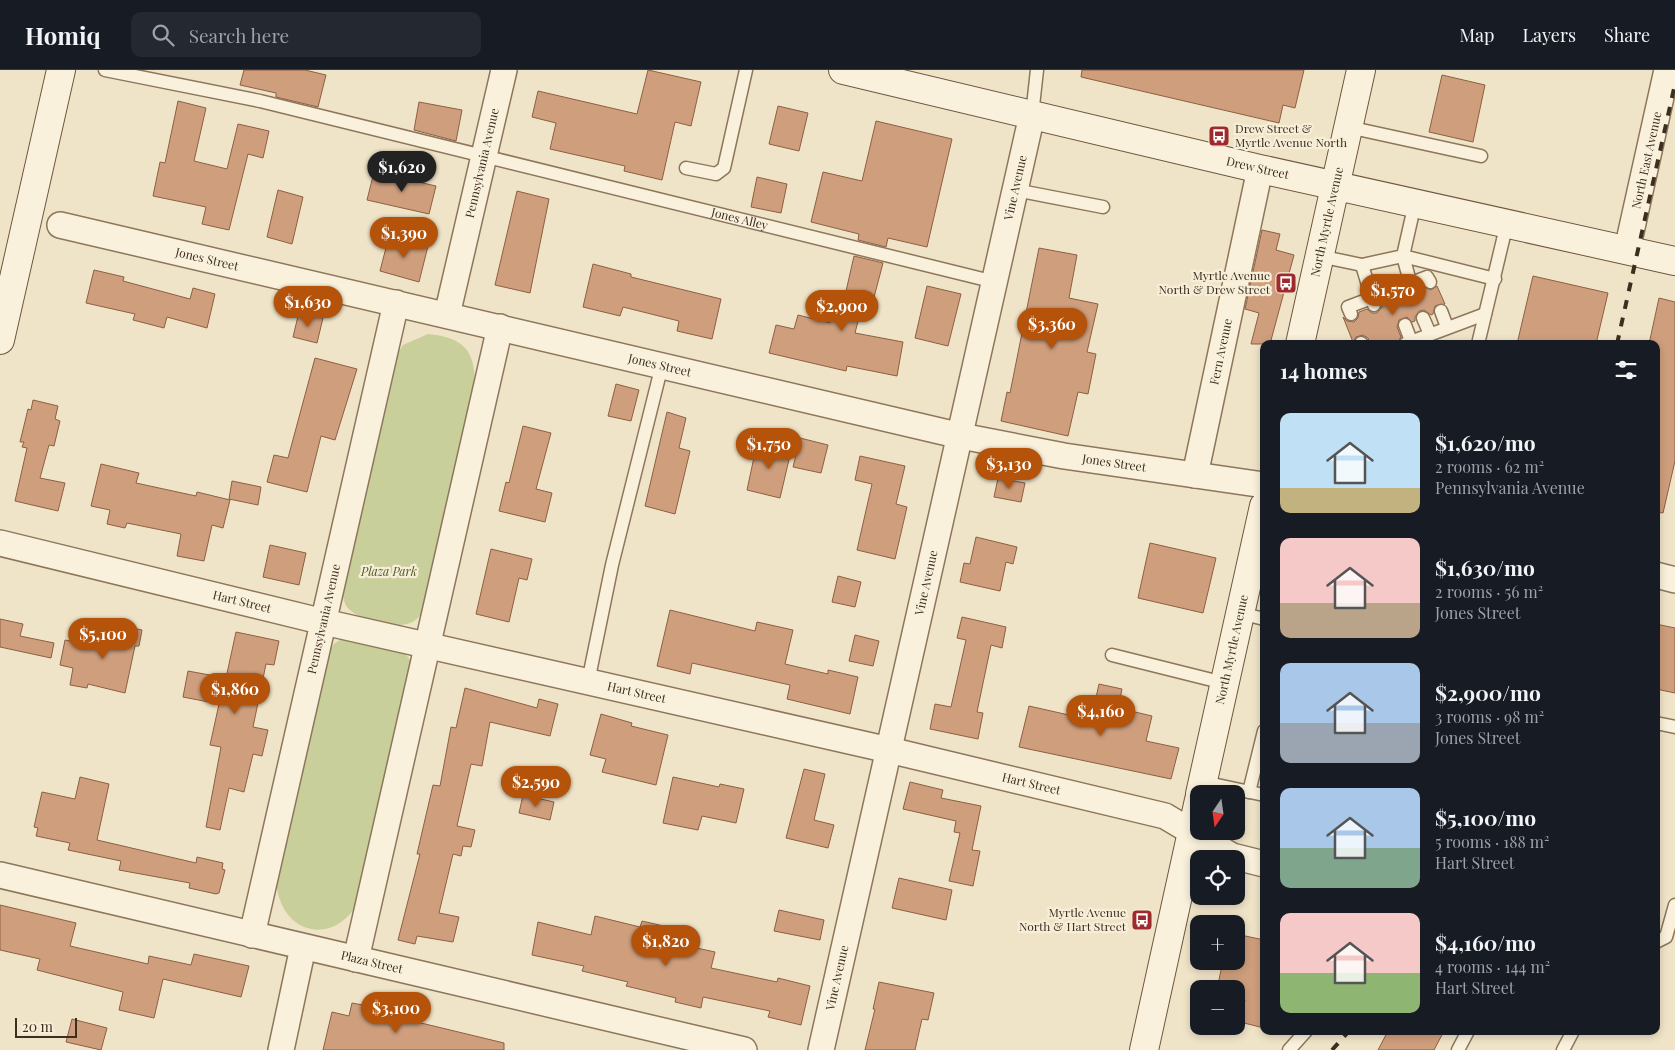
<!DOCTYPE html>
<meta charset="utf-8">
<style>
body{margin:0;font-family:"Playfair Display",serif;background:#242831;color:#f1f3f6;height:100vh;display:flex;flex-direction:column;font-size:19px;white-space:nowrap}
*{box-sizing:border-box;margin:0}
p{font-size:16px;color:#9ea1a6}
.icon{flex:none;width:28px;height:28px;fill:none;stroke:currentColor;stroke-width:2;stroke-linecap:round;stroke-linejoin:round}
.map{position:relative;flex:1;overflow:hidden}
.details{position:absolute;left:1260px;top:270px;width:400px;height:695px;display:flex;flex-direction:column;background:#171b24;border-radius:10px;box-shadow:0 2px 8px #0003}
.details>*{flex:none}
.needle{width:32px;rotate:193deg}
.fabs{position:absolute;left:1190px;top:715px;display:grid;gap:10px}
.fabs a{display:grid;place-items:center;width:55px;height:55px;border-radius:10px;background:#171b24;box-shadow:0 2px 8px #0003;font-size:25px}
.scale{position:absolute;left:15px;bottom:12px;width:62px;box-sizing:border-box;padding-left:5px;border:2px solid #3d2e20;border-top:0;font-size:14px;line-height:18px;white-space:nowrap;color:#3d2e20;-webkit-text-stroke:4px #f7eed8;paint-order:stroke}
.price{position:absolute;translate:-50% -42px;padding:0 11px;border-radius:18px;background:#b45309;color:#fff;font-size:16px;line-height:32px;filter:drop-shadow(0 1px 2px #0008)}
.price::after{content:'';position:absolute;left:50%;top:30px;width:15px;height:11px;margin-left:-8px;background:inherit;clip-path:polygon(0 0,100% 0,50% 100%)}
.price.selected{background:#222;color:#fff}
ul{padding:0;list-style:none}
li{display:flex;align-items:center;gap:15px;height:125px;padding:0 20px}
li span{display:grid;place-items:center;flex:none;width:140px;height:100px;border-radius:10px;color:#555}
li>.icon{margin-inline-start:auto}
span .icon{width:60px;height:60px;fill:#fffc;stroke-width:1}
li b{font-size:21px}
h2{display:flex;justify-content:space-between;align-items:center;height:60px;padding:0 20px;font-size:21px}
header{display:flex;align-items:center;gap:30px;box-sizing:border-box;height:70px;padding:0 25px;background:#171b24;border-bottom:1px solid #363941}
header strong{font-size:24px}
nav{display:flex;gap:28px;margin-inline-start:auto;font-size:18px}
.search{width:350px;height:45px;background:#242831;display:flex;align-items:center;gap:12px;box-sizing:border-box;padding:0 18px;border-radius:10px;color:#9ea1a6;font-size:19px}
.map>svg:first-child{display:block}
.green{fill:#c9cf9b}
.building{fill:#cf9f7d;stroke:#8d5f41}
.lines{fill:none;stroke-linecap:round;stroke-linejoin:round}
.lane-casing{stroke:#8d765c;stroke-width:15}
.street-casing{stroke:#8d765c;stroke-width:28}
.secondary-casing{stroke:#6f573f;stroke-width:30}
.lane{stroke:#faf1dc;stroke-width:12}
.street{stroke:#faf1dc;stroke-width:25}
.secondary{stroke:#faf1dc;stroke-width:28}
.rail{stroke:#3d2e20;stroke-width:4;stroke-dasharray:9 9;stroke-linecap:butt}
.labels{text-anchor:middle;stroke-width:4.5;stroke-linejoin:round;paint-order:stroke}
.poi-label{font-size:12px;fill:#3d2e20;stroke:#f7eed8;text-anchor:end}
.street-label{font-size:12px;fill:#3d2e20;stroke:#f7eed8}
.park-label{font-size:12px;font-style:italic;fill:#4d5a26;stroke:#f7eed8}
</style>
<header>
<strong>Homiq</strong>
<div class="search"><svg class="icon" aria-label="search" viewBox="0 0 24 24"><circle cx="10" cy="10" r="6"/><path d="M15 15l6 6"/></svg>Search here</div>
<nav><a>Map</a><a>Layers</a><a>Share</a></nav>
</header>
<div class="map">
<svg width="1675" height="980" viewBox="0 0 1675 980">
<rect width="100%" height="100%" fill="#f0e4c8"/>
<path class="green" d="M428,264c44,4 49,24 46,64l-45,205c-4,5 -8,12 -12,16 -17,14 -57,3 -70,-12 -3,-4 -4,-11 -5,-15l51,-231 10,-16z
M345,567l57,14 7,7 3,11 -52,231c-26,48 -80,35 -84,-19l51,-228 8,-10z"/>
<path class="building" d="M244,0h61l21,5 -8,32 -42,-10v-4l-36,-8z
M648,0l53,12 -10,44 -16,-4 -13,58 -38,-9 1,-5 -75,-17 6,-26 -24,-6 6,-26 99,23z
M1082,0h222l-9,38 -12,-3 -4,18 -198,-46z
M1442,5l43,10 -12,57 -44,-10z
M178,31l28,7 -12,53 33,8 11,-45 31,7 -6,27 -15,-4 -19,76 -27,-6 4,-17 -53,-11 7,-34 5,1z
M419,32l43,8 -6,31 -42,-11z
M778,36l30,7 -9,38 -30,-7z
M876,51l76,18 -25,108 -39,-9 -2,9 -28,-7 1,-6 -48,-12 12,-50 39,9z
M374,102l62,14 -7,28 -62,-14z
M757,107l30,7 -6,29 -30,-6z
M278,120l25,7 -11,47 -25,-7z
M517,121l32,8 -19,94 -35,-8z
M1262,160l18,4 -4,16 18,5 -24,89h-19l8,-31 -14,-4z
M389,166l39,10 -9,36 -39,-11z
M1039,178l38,7 -8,43 29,6 -11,48 9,2 -8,40 -10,-2 -10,44 -67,-15 6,-29 3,1z
M854,186l29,7 -10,38 -9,-3 -9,35 48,9 -6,34 -50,-10 -1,5 -77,-18 7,-28 18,4 4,-14 32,8 1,-3 8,2z
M593,194l38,10v3l90,22 -9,40 -35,-8 2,-10 -56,-14 -3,9 -37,-9z
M94,200l30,7 -1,4 67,18 3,-11 22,6 -8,34 -40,-11 -3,11 -31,-8 2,-6 -49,-11z
M1533,206l75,17 -12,51h-79z
M927,216l34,8 -13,52 -33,-8z
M1437,216l8,18 -10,2 -2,8 -2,1 -7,-5 -5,1 -4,6v4l-3,1 -5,-5 -8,3 -2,7 4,10 -4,7h-27l-2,-6 -5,-3 -7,2 -3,5 -10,-25 4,4 7,1 4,-4 1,-6 8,-3 5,4h5l5,-6v-4l24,-9 9,3 5,-9 4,-1 7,3z
M1659,228l16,4v159l-12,52 -7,-1v-168h-7z
M299,242l24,6 -6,25 -24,-6z
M315,288l42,11 -22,71 -14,-4 -14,56 -40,-10 7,-27 14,3z
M616,314l23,6 -8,31 -23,-5z
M33,330l25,6 -3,13 5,2 -6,25 -5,-1 -9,33 25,5 -7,28 -43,-10 12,-53 -5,-1 2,-5h-4l8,-33 3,1z
M667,342l19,6 -7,30 11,3 -15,63 -30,-8z
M523,356l28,7 -15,56 16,4 -7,29 -46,-11 7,-29 3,1z
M800,368l28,7 -7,28 -28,-6z
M757,373l34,8 -11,47 -33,-8z
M860,386l45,10 -9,38 11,3 -12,52 -38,-9 15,-66 -17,-4z
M101,394l38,9 -3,10 60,13 1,-4 33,8 -7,28 -11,-3 -8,36 -27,-5 4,-22 -54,-11 -2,5 -18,-4 3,-14 -19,-4z
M998,408l27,5 -4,19 -27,-5z
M232,411l29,6 -3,18 -29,-6z
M976,467l41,10 -4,17 -7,-2 -6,29 -40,-9 4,-19 6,1z
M1150,473l66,15 -13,55 -65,-15z
M270,475l36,8 -7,32 -36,-8z
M491,479l41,10 -5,21 -8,-2 -10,44 -33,-8z
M838,506l23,6 -6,25 -23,-5z
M670,540l85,21 2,-9 36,8 -8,34 43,10v-4l30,7 -8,37 -63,-15 3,-14 -98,-22 -2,11 -33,-8z
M962,547l44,10 -4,21 -11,-3 -14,67 6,1 -5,26 -48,-10 5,-25 16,3 15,-67 -9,-2z
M0,549l23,5 -3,12 34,7 -3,15 -51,-11z
M113,554l29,6 -3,16h-4l-10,47 -37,-9 -1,4 -17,-3 3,-17 -13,-3 5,-25 42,8z
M1656,554l19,4v65l-19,-4z
M236,562l43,9 -5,24 -8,-1 -13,63 15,3 -6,26 -9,-2 -9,38 -15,-4 -9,42 -14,-3 15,-80 -11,-2 9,-41 -36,-7 5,-26 38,7z
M855,565l24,6 -6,25 -24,-5z
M1099,614l23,5 -4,19 34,8 -6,25 33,7 -8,31 -152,-32 10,-41 62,14z
M465,618l72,20 2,-9 19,5 -8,32 -60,-14 -8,44 -11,-2 -14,62 18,4 -4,17 -8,-1 -2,10 -8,-2 -14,59 20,4 -6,25 -36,-6 -2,8 -17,-4 22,-86h-3l16,-69 7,1 11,-59 5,1z
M601,644l31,9 -1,3 37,9 -12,50 -54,-13 4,-13 -16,-4z
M804,699l21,5 -11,46 20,5 -6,23 -42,-10z
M80,707l29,7 -12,56 99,23 1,-6 26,6 -1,6 3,1 -6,23 -3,1 -27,-6 1,-5 -71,-13 2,-9 -53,-11 2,-7 -34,-7 2,-8 -4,-1 8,-35 33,7z
M673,707l46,10 1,-3 24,5 -8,34 -34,-7 -4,14 -35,-7z
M910,712l33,8 -2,8 40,8 -9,44 8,1 -7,35 -24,-5 11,-48 -6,-1 2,-11 -53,-12z
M523,725l31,7 -4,18 -31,-7z
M899,808l53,12 -6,30 -54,-12z
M0,835l76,18 -6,23 78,18 1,-8 42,9 3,-11 55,12 -8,31 -78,-18 -9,39 -35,-8 4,-18 -86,-22 3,-11 -40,-9z
M779,840l45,10 -4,20 -46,-9z
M595,846l45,11 2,-6 26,6 -3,14 50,11 -4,16 66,14 1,-4 32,8 -9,39 -33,-8 2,-6 -67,-14 -2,11 -26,-6 1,-4 -50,-12 2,-4 -46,-11 2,-5 -52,-11 6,-33 53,13z
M1236,864l28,6v88l-24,-6 5,-22 -9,-3v-8h-19l6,-28h13z
M879,912l55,11 -6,27 -6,-1 -7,31h-50l10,-41h-2z
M352,933l37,7 -1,5 116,28v7h-181l9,-38 17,4z
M72,949l35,9 -6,22 -35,-8z
M1388,961h56l-10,19h-56z"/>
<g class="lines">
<g class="lane-casing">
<g id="lane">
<path id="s1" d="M105,0l155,31 735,181"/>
<path d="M1032,45l5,-45"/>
<path d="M1348,57l133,29"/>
<path d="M686,98l30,6 8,-6 22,-98"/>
<path d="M1015,120l88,17"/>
<path d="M1319,186l43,9 41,-9 12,-53"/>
<path d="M1362,195l12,40"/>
<path d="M1412,219l-9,-33 92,23"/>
<path d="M1441,241l6,16"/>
<path d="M1351,244l-3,-7 79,-30 3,5"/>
<path d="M1423,248l7,16"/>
<path d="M1405,255l6,16"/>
<path d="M1361,273l1,1"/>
<path d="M1405,274l80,-30"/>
<path d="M1478,274l29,-121"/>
<path d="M1240,543l24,6"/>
<path d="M1112,585l112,28"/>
<path d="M588,612l24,-117 50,-200"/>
<path d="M1656,653l19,4"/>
<path d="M1203,712l61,13"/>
<path d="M1249,722l15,-61"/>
<path d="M1656,872l10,-5 9,-32"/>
<path d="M1289,980l17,-19"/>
<path d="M1458,980l10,-19"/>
<path d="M1563,980l10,-19"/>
</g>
</g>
<g class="street-casing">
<g id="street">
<path id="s2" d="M60,155l901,211 103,20 200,29"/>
<path id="s3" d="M1627,180l40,-180"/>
<path id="s4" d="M447,245l57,-245"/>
<path id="s5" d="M1195,405l65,-306"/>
<path id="s6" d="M0,473l324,79 565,128 276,66 67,40 32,8"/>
<path d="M1656,505l19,5"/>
<path id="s7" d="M0,805l744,175"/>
<path id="s8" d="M252,865l144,-632"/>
<path d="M356,889l144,-632"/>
<path d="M281,980l22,-103"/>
<path id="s9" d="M821,980l211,-935"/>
</g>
</g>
<g class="secondary-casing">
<g id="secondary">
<path id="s10" d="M843,0l417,99 415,92"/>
<path d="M0,270l61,-270"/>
<path id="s11" d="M1300,274l61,-274"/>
<path id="s12" d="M1200,724l64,-288"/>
<path d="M1144,980l55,-250"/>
</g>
</g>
<use href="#lane" class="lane"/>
<use href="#street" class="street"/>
<use href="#secondary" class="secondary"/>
<path class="rail" d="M1617,274l58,-260
M1332,980l17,-19"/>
</g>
<defs>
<g id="bus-square" transform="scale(1.125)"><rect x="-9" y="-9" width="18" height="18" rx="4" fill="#9e2a2b" stroke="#f7eed8"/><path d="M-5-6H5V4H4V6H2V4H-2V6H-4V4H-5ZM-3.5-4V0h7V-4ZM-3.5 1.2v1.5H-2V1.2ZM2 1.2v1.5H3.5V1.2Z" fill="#fff"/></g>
</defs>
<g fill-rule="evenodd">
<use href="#bus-square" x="1219" y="66"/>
<use href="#bus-square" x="1286" y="213"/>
<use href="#bus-square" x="1142" y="850"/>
</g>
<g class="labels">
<g class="poi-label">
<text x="1235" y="63" text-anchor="start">Drew Street &amp;<tspan x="1235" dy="14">Myrtle Avenue North</tspan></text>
<text x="1270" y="210">Myrtle Avenue<tspan x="1270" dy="14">North &amp; Drew Street</tspan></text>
<text x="1126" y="847">Myrtle Avenue<tspan x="1126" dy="14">North &amp; Hart Street</tspan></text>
</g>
<g class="street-label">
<text dy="4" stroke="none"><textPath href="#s3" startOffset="92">North East Avenue</textPath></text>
<text dy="4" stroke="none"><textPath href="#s4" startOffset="156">Pennsylvania Avenue</textPath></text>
<text dy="4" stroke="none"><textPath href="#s10" startOffset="426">Drew Street</textPath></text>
<text dy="4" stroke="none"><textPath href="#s9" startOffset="884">Vine Avenue</textPath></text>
<text dy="4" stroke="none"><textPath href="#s1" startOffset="652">Jones Alley</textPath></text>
<text dy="4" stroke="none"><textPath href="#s11" startOffset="125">North Myrtle Avenue</textPath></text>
<text dy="4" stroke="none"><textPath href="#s2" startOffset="151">Jones Street</textPath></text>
<text dy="4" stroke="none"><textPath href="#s5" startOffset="126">Fern Avenue</textPath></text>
<text dy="4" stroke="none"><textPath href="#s2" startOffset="616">Jones Street</textPath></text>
<text dy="4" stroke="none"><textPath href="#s2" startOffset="1081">Jones Street</textPath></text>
<text dy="4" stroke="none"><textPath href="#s9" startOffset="479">Vine Avenue</textPath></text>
<text dy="4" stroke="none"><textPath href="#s6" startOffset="249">Hart Street</textPath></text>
<text dy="4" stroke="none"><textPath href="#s8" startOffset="324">Pennsylvania Avenue</textPath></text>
<text dy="4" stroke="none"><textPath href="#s12" startOffset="148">North Myrtle Avenue</textPath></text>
<text dy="4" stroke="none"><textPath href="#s6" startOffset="654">Hart Street</textPath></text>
<text dy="4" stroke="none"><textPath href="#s6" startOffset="1059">Hart Street</textPath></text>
<text dy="4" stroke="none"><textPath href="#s7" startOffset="382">Plaza Street</textPath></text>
<text dy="4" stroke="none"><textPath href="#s9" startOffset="74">Vine Avenue</textPath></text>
</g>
<g class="park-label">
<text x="389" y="506">Plaza Park</text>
</g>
</g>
</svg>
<div class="fabs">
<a><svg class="needle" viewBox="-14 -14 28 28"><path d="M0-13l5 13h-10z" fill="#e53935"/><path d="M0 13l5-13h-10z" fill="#9ea1a6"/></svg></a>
<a><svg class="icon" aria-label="locate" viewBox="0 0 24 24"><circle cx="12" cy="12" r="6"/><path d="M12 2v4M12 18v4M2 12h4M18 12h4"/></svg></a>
<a>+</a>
<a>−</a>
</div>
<div class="scale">20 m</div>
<b class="price selected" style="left:402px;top:123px">$1,620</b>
<b class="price" style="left:404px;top:189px">$1,390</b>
<b class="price" style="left:1393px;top:246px">$1,570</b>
<b class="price" style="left:308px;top:258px">$1,630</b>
<b class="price" style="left:842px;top:262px">$2,900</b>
<b class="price" style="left:1052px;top:280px">$3,360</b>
<b class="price" style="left:769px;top:400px">$1,750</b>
<b class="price" style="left:1009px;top:420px">$3,130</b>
<b class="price" style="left:103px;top:590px">$5,100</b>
<b class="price" style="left:235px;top:645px">$1,860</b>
<b class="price" style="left:1101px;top:667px">$4,160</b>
<b class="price" style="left:536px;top:738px">$2,590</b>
<b class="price" style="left:666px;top:897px">$1,820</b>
<b class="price" style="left:396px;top:964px">$3,100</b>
<section class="details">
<h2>14 homes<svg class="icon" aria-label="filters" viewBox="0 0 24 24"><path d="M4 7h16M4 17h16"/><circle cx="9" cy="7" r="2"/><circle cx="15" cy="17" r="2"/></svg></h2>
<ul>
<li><span style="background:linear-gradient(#bfe0f5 75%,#c2b280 0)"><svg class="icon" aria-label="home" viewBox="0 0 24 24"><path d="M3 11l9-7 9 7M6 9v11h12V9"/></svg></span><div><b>$1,620/mo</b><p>2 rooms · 62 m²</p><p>Pennsylvania Avenue</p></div></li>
<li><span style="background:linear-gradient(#f6c9c9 65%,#b9a48a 0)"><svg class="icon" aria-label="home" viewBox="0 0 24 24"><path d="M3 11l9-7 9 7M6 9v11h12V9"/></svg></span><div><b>$1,630/mo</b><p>2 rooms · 56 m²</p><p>Jones Street</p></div></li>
<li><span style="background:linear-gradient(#a9c7e8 60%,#9aa5b1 0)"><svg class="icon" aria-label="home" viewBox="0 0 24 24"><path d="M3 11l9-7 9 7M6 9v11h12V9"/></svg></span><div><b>$2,900/mo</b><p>3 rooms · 98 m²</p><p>Jones Street</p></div></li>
<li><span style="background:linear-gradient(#a9c7e8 60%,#7fa58c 0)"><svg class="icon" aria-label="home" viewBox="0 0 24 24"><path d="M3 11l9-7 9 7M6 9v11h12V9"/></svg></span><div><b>$5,100/mo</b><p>5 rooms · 188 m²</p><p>Hart Street</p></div></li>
<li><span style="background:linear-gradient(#f6c9c9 60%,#8fb573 0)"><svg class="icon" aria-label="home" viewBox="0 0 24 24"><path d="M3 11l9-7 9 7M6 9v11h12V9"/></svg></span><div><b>$4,160/mo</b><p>4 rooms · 144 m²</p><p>Hart Street</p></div></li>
</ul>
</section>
</div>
